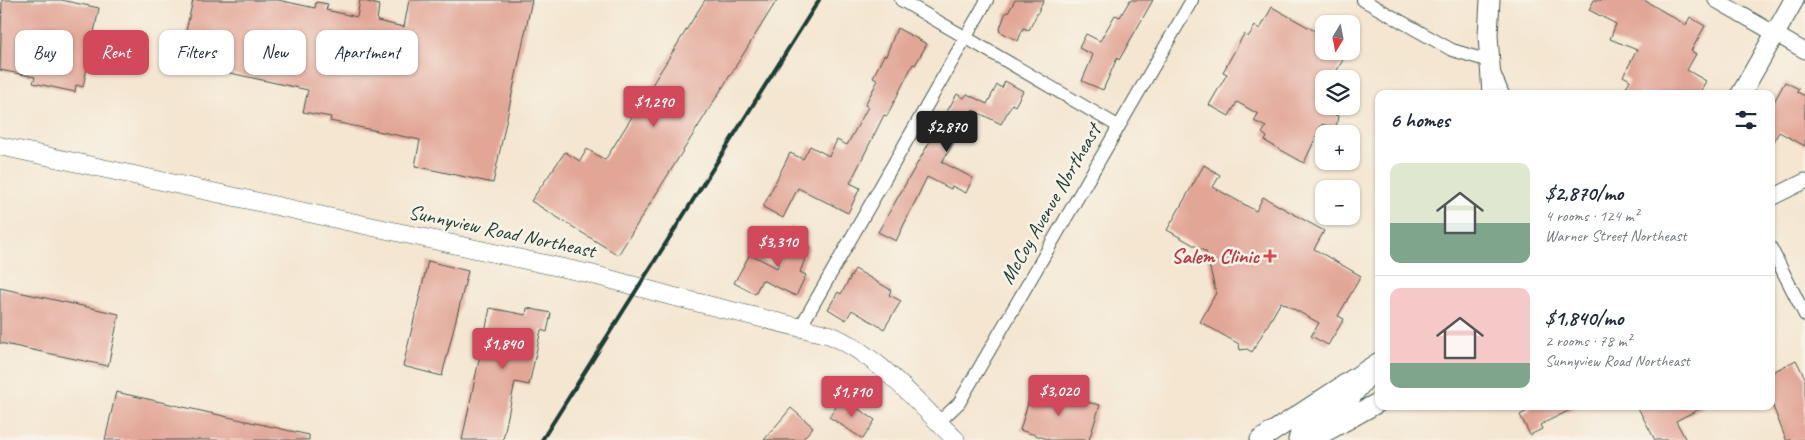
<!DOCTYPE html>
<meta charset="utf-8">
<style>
body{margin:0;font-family:Caveat,sans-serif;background:#f6f6f7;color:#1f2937;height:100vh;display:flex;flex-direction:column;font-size:19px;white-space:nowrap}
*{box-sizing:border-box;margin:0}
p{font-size:16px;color:#747a83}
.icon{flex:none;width:28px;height:28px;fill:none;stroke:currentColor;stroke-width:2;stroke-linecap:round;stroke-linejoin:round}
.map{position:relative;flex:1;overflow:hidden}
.drawer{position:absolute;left:1375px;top:90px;width:400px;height:320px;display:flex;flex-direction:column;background:#fff;border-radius:10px;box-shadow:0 1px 4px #0004}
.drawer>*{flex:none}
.hud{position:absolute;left:15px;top:30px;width:475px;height:45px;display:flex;gap:10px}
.needle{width:32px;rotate:190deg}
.controls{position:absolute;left:1315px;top:15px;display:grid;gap:10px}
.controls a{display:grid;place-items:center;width:45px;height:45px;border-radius:10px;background:#fff;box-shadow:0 1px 4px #0004;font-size:25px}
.price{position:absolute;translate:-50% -42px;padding:0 11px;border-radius:5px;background:#d1495b;color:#fff;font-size:16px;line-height:32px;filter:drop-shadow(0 1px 2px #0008)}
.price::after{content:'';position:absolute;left:50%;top:30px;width:15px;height:11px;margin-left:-8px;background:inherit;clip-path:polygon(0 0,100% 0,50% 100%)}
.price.selected{background:#222;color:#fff}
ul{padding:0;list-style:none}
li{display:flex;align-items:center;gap:15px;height:125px;padding:0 15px}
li+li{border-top:1px solid #e0e1e3}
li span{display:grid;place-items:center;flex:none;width:140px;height:100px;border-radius:10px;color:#555}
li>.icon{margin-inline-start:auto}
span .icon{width:60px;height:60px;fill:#fffc;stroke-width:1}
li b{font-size:21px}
h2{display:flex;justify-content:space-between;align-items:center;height:60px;padding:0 15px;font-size:21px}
.pill{padding:0 18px;border-radius:10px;background:#fff;box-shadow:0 1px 4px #0004;font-size:18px;line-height:45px}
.pill.selected{background:#d1495b;color:#fff}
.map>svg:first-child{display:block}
.building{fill:#e2a697}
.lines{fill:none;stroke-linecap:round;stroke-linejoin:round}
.minor-casing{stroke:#3f564b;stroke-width:14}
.tertiary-casing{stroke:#3f564b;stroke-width:17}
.secondary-casing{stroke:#3f564b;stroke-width:19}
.primary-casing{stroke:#3f564b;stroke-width:21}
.minor{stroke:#fff;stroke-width:12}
.tertiary{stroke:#fff;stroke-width:15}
.secondary{stroke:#fff;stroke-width:18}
.primary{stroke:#fff;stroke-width:19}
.rail{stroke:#1f3d34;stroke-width:4}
.health-dot{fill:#e0444e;stroke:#f7f3e8;stroke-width:2}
.labels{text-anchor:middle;stroke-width:5;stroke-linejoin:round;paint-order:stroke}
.street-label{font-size:21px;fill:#1f3d34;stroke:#f7f3e8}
.health-label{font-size:21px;font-weight:bold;fill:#be3a42;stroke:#f7f3e8;text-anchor:end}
</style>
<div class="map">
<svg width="1805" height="440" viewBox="0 0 1805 440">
<rect width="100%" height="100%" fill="#f7f3e8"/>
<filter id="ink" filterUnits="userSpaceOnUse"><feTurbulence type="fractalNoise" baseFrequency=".02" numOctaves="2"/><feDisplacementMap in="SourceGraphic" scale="10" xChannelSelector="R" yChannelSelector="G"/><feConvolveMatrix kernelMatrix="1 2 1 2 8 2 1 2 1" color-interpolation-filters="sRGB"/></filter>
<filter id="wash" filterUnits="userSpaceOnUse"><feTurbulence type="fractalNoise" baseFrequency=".0096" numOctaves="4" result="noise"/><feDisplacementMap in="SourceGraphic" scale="20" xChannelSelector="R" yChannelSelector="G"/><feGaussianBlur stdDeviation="1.12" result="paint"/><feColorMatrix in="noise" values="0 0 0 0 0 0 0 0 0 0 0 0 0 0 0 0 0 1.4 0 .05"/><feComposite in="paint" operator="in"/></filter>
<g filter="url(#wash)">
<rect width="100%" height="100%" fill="#f4e6d0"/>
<g id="blocks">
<path class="building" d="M2,0h59l38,8 -16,79 -7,-2 -1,7 -42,-9 2,-6 -35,-7z
M193,0h85l37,8 1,-6 12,2 -2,6 31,7 3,-17 19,5 -2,16 27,6 5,-27h123l-39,183 -78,-17 5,-26 -90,-19 1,-4 -28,-5 5,-22 -129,-28z
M705,0h72l-159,255 -87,-54 34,-49 15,9 7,-12 18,11z
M1015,0h29l-15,30 -6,-2 -5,13 -19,-10 7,-19 2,1z
M1130,0h23l-34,60 -2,-2 -14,32 -21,-9 11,-26 -14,-7 7,-14 14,7 15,-26 5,2z
M1594,0h50l42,25 4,-8 15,9 -14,25 5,3 -9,16 19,11 -7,13h-76l7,-14 -7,-4 14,-26 -27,-11 6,-15 -27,-14z
M1272,7l52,29v15h24l-16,28h-8v27l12,4 -1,5 3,1 -2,12 -14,-4 -18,39 -39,-22 2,-4 -5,-4 4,-6 -12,-6 4,-7 -21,-12 -8,14 -20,-11 18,-31 -4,-2 21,-38 4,3 7,-11 5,3z
M897,28l30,16 -12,21 -2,-1 -26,52 -3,-1 -34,68 10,5 -12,25 -50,-25 -15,30 -20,-11 27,-54 13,6 7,-13 19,10 8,-16 10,5 21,-38 -3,-2 13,-25 -5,-3 11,-22 2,1z
M1005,81l18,10 -8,15 -3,-2 -11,20 -28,-14 -31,52 31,16 -7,15 -14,-7 -1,3 -24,-12 -31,64 -18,-9 79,-138 7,4 3,-4 20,10 10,-19 5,3z
M1785,82l14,7 -2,3 8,4v50l-26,-14 -8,14v-39z
M1204,165l16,10 -7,12 43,24 7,-14 61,34 -10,18 47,27 -23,40 6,3 -16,26 -17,-9 8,-13 -38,-21 -29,50 -5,-3 -7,1 -1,-6 -39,-22 16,-29 -10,-41 -39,-22z
M791,227l15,6 -4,9 8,4 -10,26 6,3 -10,21 -34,-16 -7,14 -21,-11 16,-29 27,14 12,-30 -3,-1z
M428,261l40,10 -26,105 -39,-10z
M855,269l36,21 -2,5 12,6 -17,28 -32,-19 -6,10 -18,-11 10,-17 3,2z
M0,288l119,26 -11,52 -108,-23z
M490,308l36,7 1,-7 24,5 -4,19 -6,-2 -12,55 -14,-3 -12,58h-41z
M1796,360l9,18v62h-19l-15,-39v-28z
M1032,390l68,15 -11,35h-39l-30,-10z
M116,392l193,43v5h-204z
M842,398l33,22 -12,19 -34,-22z
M1529,406h49l-38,19 2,4 -12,6 -10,-20 11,-6z
M1637,406h68l-29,15 10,19h-31z
M791,408l22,19 -11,13h-38z"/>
</g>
</g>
<g filter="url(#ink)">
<use href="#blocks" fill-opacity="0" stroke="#3f564b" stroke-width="1"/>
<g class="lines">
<g class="minor-casing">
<path id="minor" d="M901,0l217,126
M1363,0l89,50 37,11 14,33
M1771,248l34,67
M801,326l186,-326
M938,423l21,-20 233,-403"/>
</g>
<g class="tertiary-casing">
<path id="tertiary" d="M1716,0l89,51
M1771,198l34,-17"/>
</g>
<g class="secondary-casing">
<path id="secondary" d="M0,146l591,128 80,22 159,39c48,20 89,69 126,105"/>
</g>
<g class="primary-casing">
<path id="primary" d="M1490,0l-2,35 4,59
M1741,94l53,-94
M1260,440l119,-78
M1298,440l2,-7 50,-35 17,-21
M1311,440l68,-38"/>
</g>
<use href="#minor" class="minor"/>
<use href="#tertiary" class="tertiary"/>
<use href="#secondary" class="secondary"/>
<use href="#primary" class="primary"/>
<path class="rail" d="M542,440l277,-440"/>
</g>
</g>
<path class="health-dot" d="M1267.5 248.5h5v5h5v5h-5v5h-5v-5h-5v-5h5z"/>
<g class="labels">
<g class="street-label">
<text transform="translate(1050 204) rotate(-60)" y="7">McCoy Avenue Northeast</text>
<text transform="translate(502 231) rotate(12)" y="7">Sunnyview Road Northeast</text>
</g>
<g class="health-label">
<text x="1259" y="263">Salem Clinic</text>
</g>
</g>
</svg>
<div class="controls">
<a><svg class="needle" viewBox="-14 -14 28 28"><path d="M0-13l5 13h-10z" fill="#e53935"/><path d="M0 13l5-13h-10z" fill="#747a83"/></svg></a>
<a><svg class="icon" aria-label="layers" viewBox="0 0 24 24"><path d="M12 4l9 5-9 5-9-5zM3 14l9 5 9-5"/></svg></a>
<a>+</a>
<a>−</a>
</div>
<b class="price" style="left:654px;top:128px">$1,290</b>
<b class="price selected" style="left:947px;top:153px">$2,870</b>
<b class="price" style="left:778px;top:268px">$3,310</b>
<b class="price" style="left:503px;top:370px">$1,840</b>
<b class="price" style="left:1059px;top:417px">$3,020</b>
<b class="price" style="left:852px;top:418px">$1,710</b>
<div class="hud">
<a class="pill">Buy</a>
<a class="pill selected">Rent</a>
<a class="pill">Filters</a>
<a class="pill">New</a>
<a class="pill">Apartment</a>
</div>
<section class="drawer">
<h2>6 homes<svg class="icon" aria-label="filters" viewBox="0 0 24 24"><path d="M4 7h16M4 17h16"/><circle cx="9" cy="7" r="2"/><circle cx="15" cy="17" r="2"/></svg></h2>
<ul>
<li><span style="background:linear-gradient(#dfe7d0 60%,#7fa58c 0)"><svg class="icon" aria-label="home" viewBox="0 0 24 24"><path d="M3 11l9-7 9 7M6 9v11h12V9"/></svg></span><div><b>$2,870/mo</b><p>4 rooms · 124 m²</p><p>Warner Street Northeast</p></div></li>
<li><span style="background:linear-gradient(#f6c9c9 75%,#7fa58c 0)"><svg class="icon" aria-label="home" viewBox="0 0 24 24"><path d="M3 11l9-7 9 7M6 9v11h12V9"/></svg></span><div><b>$1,840/mo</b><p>2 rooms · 78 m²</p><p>Sunnyview Road Northeast</p></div></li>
</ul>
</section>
</div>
